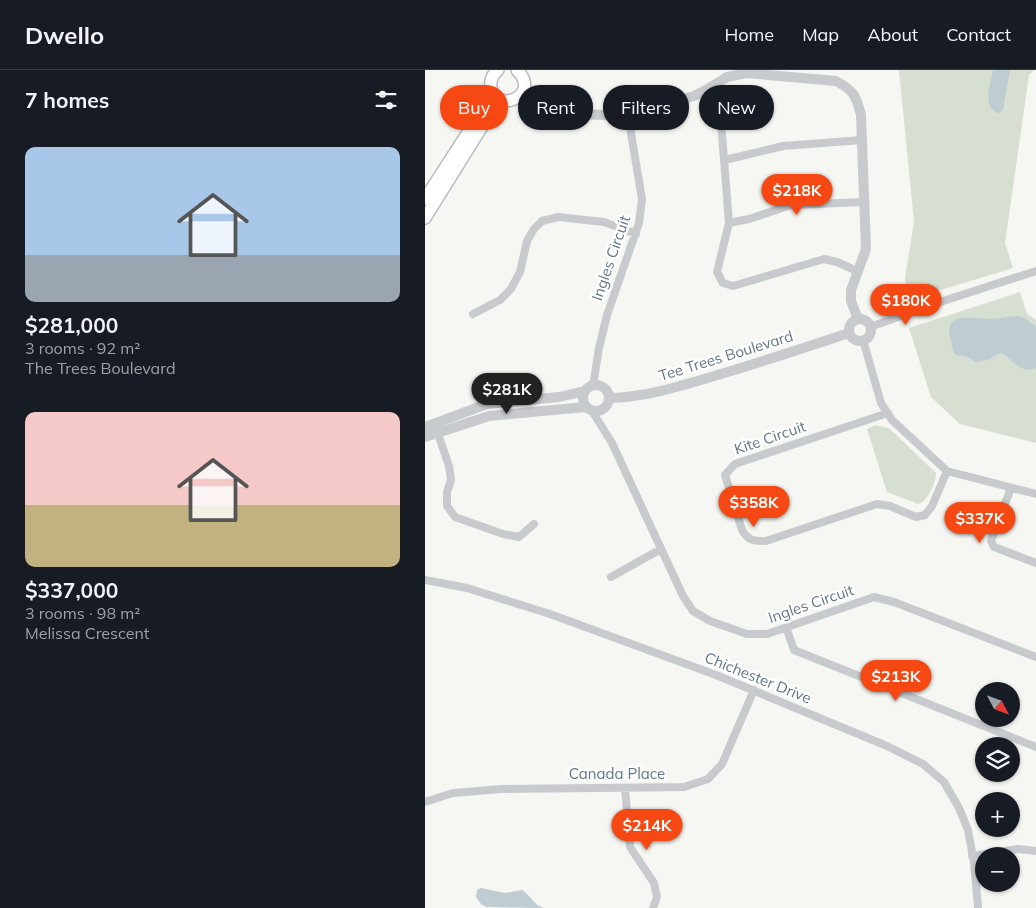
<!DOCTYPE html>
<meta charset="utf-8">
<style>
body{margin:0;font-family:Mulish,sans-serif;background:#20242c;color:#f1f3f6;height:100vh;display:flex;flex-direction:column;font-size:19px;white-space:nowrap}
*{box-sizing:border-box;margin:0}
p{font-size:16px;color:#9ea1a6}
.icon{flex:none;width:28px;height:28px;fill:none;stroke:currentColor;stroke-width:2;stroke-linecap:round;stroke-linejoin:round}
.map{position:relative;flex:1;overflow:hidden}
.panel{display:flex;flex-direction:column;background:#171b24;width:425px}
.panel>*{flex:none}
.banner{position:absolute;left:15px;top:15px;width:475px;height:45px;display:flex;gap:10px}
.needle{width:32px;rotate:131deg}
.fabs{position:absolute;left:550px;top:612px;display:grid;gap:10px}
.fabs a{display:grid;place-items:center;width:45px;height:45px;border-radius:50%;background:#171b24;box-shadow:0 1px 4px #0004;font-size:25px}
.price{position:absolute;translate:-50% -42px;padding:0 11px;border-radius:18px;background:#f64813;color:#fff;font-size:16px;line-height:32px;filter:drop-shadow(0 1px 2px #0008)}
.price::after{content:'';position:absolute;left:50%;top:30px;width:15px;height:11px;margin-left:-8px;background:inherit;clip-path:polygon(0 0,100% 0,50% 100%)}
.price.on{background:#222;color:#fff}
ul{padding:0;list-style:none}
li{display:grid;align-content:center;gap:10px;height:265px;padding:0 25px}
li span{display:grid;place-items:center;height:155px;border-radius:10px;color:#555}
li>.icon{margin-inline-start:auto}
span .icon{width:90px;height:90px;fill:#fffc;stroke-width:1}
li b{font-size:21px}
h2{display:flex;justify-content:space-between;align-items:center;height:60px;padding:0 25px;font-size:21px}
.pill{padding:0 18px;border-radius:22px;background:#171b24;box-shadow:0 1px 4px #0004;font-size:18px;line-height:45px}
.pill.on{background:#f64813;color:#fff}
header{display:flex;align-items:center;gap:30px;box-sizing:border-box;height:70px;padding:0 25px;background:#171b24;border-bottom:1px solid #363941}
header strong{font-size:24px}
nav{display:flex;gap:28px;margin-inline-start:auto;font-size:18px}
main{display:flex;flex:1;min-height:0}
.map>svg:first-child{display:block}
.green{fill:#d7dfd3}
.water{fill:#bfccd1}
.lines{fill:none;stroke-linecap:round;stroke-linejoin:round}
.secondary-casing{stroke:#b7bdc1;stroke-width:14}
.minor{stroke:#c8cbce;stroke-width:8}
.tertiary{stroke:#c8cbce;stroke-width:10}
.secondary{stroke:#fff;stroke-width:11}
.labels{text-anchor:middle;stroke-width:5;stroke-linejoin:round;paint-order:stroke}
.street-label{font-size:15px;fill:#627687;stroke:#fff}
</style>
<header>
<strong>Dwello</strong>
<nav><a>Home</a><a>Map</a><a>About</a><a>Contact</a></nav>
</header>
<main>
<section class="panel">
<h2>7 homes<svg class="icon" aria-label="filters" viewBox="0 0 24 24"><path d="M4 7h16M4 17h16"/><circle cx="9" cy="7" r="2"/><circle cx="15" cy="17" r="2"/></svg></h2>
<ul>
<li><span style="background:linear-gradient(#a9c7e8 70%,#9aa5b1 0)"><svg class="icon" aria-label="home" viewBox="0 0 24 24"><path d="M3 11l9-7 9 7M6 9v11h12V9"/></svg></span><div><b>$281,000</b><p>3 rooms · 92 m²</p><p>The Trees Boulevard</p></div></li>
<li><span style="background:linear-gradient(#f6c9c9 60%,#c2b280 0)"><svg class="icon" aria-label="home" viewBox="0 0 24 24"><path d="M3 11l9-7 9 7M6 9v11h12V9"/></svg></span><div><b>$337,000</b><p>3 rooms · 98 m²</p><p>Melissa Crescent</p></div></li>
</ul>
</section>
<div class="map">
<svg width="611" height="838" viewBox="0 0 611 838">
<rect width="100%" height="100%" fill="#f6f6f2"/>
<path class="green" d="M474,0h135l-5,5 -24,168 8,25 -105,32 -3,-22 9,-56z
M595,222l7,22 9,6v123l-76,-19 -29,-27 -22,-69z
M451,355l14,4 46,44c0,10 -8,28 -18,31l-31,-12 -20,-63z"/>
<path class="water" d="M568,0h17l-7,40 -4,3c-18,-5 -8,-30 -6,-43z
M591,246l9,2 11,9v41c-16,7 -23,-9 -35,-15l-14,7 -11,2 -10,-6 -10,-1c-4,-5 -4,-9 -5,-15 -10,-31 24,-21 41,-21 8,0 16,-3 24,-3z
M56,818l24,5 17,-3c8,5 13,16 22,18l-58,-1 -5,-3 -5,-7 1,-7z"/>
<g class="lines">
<g class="secondary-casing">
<path id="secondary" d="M73,0c-5,4 -8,10 -7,17 3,28 52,9 26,-17
M0,129l53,-82 14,-26
M0,148l61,-98 16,-20"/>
</g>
<path class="minor" d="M293,13l11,140 -12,49 6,11 10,3 91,-27 13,3 20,9
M300,90l58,-14 79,-6
M304,153l20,-4 42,-14 73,-3
M48,244l27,-14 11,-11 9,-17 7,-31 7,-12 8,-8 16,-4 46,5 32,12
M445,257l64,-23 102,-33
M438,270l18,63 11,17 55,51 89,23
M168,316l6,-38 8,-33 32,-92 3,-24 -15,-90
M167,341l20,32 71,153 10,15 17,10 37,13h20l107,-37 20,5 142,55
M463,343l-153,51 -10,11 17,55c7,11 11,11 24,11l111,-37 13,2 26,11 9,-2 7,-9 15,-35
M11,358l13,38 2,14 -4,12v14l8,11 48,17 16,3 15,-13
M586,418l-20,53 3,6 42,16
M186,507l50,-28
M0,510l42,8 83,26 166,61 171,71 36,18 21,18 15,26 9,22 6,33 4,45
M361,557l8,23 242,97
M200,718l5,59 24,36 3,14 -4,11
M0,732l28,-9 48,-4 183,-2 24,-8 14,-15 32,-74
M547,786l46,-7 18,2"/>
<path class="tertiary" d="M97,23l45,21 41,1 19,-6 49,-8 18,-5 12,-6 21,-13 19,-4 90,8c18,10 20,14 25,34l5,134 -15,41v11l7,18
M424 260a11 11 0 1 1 22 0a11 11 0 1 1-22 0Z
M158 328a13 13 0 1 1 26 0a13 13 0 1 1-26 0Z
M184,328c39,-1 75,-13 112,-24 43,-13 86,-27 128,-41
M0,357l62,-23 72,-7 26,-6
M0,367l64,-21 96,-9"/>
<use href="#secondary" class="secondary"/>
</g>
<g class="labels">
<g class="street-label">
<text transform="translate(186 188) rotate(-71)" y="5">Ingles Circuit</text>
<text transform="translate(301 286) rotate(-17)" y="5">Tee Trees Boulevard</text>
<text transform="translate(345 368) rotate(-19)" y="5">Kite Circuit</text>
<text transform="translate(386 534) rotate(-19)" y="5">Ingles Circuit</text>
<text transform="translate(333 608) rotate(22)" y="5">Chichester Drive</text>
<text x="192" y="709">Canada Place</text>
</g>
</g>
</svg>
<div class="fabs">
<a><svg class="needle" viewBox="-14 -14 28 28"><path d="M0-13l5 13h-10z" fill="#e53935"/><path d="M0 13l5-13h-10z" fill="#9ea1a6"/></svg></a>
<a><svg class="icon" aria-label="layers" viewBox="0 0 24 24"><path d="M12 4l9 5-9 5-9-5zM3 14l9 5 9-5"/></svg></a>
<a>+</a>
<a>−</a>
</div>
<b class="price" style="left:372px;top:146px">$218K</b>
<b class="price" style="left:481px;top:256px">$180K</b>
<b class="price on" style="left:82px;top:345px">$281K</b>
<b class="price" style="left:329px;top:458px">$358K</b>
<b class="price" style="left:555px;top:474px">$337K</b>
<b class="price" style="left:471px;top:632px">$213K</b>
<b class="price" style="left:222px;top:781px">$214K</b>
<div class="banner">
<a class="pill on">Buy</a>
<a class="pill">Rent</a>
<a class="pill">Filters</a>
<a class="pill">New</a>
</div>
</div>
</main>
